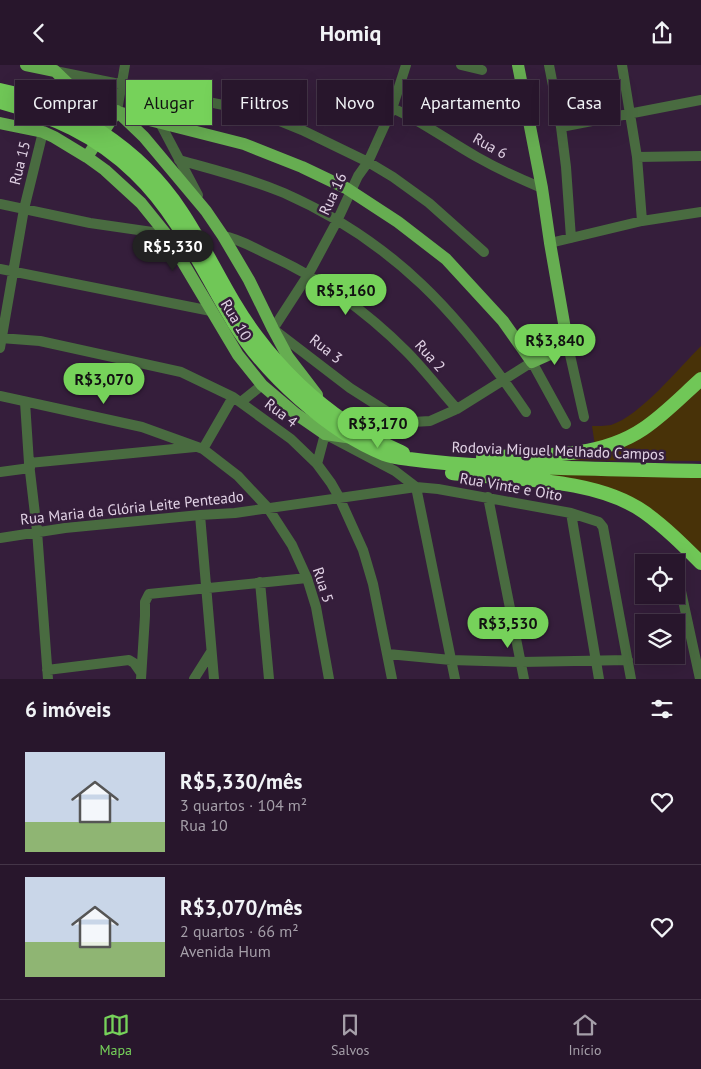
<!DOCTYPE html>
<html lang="pt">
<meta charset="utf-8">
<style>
body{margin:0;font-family:"PT Sans",sans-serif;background:#301f34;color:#f1f3f6;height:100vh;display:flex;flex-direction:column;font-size:19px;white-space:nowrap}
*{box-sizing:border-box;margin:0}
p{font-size:16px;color:#a59fa9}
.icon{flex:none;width:28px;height:28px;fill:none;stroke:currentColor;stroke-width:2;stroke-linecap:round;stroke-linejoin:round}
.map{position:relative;height:614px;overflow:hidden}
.details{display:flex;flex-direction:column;background:#28162c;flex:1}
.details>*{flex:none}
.guide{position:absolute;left:15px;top:15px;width:671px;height:45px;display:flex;gap:10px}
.fabs{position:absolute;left:635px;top:489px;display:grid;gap:10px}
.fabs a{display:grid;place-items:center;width:50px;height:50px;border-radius:0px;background:#28162c;box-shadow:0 5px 20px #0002,0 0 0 1px #443548;font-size:25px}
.price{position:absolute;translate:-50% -42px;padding:0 11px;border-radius:18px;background:#76d25a;color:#111;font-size:16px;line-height:32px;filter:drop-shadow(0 1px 2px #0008)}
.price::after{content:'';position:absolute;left:50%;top:30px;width:15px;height:11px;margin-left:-8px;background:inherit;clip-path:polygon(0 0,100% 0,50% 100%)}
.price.current{background:#222;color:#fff}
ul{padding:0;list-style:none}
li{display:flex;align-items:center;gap:15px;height:125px;padding:0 25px}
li+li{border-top:1px solid #443548}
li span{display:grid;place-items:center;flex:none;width:140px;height:100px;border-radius:0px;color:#555}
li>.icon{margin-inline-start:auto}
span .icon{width:60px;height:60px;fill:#fffc;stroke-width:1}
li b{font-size:21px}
h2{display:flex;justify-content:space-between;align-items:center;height:60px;padding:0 25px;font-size:21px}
.chip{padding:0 18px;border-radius:0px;background:#28162c;box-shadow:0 5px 20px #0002,0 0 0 1px #443548;font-size:18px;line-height:45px}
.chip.current{background:#76d25a;color:#111}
header{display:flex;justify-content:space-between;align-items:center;height:65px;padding:0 25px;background:#28162c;font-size:22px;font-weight:700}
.tabs{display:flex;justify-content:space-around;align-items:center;height:70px;border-top:1px solid #443548;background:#28162c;font-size:14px;color:#a59fa9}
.tabs a{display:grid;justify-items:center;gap:2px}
.tabs .current{color:#76d25a}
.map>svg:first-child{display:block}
.green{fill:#483208}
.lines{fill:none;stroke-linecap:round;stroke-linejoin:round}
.minor{stroke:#496b40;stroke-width:10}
.major{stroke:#66ad51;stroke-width:12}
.highway{stroke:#70c757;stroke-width:14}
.labels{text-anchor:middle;stroke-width:5;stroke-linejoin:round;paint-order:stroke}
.street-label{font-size:15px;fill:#e1d2e5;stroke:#351e3b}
</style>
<header><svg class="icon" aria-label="back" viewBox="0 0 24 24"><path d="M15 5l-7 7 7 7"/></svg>Homiq<svg class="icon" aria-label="share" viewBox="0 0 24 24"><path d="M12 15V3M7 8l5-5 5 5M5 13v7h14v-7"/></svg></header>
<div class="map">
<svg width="701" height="614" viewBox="0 0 701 614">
<rect width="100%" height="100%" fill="#351e3b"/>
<path class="green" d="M701,281v28l-57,50 -49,22 -3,-20c6,0 13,0 19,-1 29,-9 68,-57 90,-79z
M701,318v78l-176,-1 72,-7z
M519,408l182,5v80l-41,-40z"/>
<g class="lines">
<path class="minor" d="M406,0l-14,44 -24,53 -10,14 -21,45 -29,54 -35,54 77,59 44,28 19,6 17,-1 27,-12 75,-47 34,62
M461,0l21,5
M549,0l12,62 5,40 5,71
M622,0l15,92 5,64
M55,6l203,41 44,18 66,32 25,15 36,26 55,49
M343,30c12,2 25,4 37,8 35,13 65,36 97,54 21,12 43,22 65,31
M117,46l8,-46
M160,58l38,72
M561,62l140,-27
M637,92l64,-1
M179,95c36,10 72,19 105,33 111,49 176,122 242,219
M0,139l90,19 76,11
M223,171c17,3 31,12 46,19 51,23 98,57 137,96 18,18 34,39 51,58
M550,178l92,-22 59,-9
M0,204l211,42
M0,273l40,3 141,31 52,25 58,42 26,25 14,19 8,14 24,53 10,34 19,95
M568,281l16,71
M0,283l24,-139 19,-77
M0,331l142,31 61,22 35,27 30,32 24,37 15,33 9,29 13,72
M25,337l4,61 8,68 11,148
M241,337l21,-17
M203,384l30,-52
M29,398l166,-16
M317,399l8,-30 70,37 21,16
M0,407l30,-4
M416,422l39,192
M488,432l36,182
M571,448l28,166
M200,450l14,164
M0,473l65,-10 135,-13 35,-2 181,-26 22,2 133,24 28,9 4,5 28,152
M676,503l24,111
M260,517l9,97
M388,589l63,6 70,2 107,-2
M47,605l82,-10 5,3 7,10
M141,614l4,-63v-14l4,-8 158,-16
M194,614l17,-27"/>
<path class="major" d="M26,0l29,6 27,26 16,10 146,37 58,23 44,21 52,34 48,37 57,62 29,41 36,-16 -18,-103 -8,-55 -24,-123
M119,48l25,24 62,74 17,25 26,44 24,49 15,28 29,38
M0,58l43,9 11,5 33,20 18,13 36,33 25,31 72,121 24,30 34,29 29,20 28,4
M87,92l30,-46"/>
<path class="highway" d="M0,25c72,15 140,59 181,121 27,40 46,87 76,126 24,32 56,63 90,86 17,12 37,21 56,30
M0,37c52,14 96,33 135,71 44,42 68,99 99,150 31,51 95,109 150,131 8,3 17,4 25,5 29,4 57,6 86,7 69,2 137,4 206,5
M483,392c53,-2 114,3 160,-28 21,-14 39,-33 58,-50
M452,408c60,7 142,4 192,39 21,15 39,33 57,51"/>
</g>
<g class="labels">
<g class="street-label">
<text transform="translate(490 81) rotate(29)" y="5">Rua 6</text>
<text transform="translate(20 98) rotate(-76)" y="5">Rua 15</text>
<text transform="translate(333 129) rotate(-65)" y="5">Rua 16</text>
<text transform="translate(236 255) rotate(59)" y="5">Rua 10</text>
<text transform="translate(326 284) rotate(38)" y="5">Rua 3</text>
<text transform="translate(430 291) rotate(48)" y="5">Rua 2</text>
<text transform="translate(281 348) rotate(37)" y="5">Rua 4</text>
<text transform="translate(558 386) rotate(2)" y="5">Rodovia Miguel Melhado Campos</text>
<text transform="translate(511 422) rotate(10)" y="5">Rua Vinte e Oito</text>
<text transform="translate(132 443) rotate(-6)" y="5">Rua Maria da Glória Leite Penteado</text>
<text transform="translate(323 520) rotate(72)" y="5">Rua 5</text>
</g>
</g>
</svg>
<div class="fabs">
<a><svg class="icon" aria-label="locate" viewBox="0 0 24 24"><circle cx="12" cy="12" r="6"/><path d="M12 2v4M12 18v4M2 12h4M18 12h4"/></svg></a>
<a><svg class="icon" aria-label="layers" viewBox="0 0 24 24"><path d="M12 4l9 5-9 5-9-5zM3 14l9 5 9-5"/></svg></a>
</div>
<b class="price current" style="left:173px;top:207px">R$5,330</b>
<b class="price" style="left:346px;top:251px">R$5,160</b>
<b class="price" style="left:555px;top:301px">R$3,840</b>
<b class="price" style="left:104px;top:340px">R$3,070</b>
<b class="price" style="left:378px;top:384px">R$3,170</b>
<b class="price" style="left:508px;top:584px">R$3,530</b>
<div class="guide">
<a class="chip">Comprar</a>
<a class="chip current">Alugar</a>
<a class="chip">Filtros</a>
<a class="chip">Novo</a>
<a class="chip">Apartamento</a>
<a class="chip">Casa</a>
</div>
</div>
<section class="details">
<h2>6 imóveis<svg class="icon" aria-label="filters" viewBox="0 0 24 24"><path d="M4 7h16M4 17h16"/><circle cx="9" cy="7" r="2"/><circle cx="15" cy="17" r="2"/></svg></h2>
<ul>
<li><span style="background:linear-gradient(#c9d6e8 70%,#8fb573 0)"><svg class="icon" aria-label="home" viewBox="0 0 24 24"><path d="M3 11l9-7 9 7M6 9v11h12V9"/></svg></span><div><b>R$5,330/mês</b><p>3 quartos · 104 m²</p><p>Rua 10</p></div><svg class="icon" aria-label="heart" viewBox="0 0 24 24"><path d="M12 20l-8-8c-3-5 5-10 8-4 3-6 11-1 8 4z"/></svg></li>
<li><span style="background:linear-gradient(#c9d6e8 65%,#8fb573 0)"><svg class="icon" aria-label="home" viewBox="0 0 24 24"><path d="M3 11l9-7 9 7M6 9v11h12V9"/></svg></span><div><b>R$3,070/mês</b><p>2 quartos · 66 m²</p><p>Avenida Hum</p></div><svg class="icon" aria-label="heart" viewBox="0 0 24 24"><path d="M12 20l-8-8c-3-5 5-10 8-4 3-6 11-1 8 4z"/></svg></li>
</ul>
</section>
<nav class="tabs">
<a class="current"><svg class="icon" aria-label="map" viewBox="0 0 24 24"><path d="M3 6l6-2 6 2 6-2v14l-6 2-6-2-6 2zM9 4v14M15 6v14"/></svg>Mapa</a>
<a><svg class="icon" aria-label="saved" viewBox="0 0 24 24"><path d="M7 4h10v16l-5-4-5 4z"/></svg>Salvos</a>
<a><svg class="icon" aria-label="home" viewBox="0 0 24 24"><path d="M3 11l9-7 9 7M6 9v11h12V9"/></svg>Início</a>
</nav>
